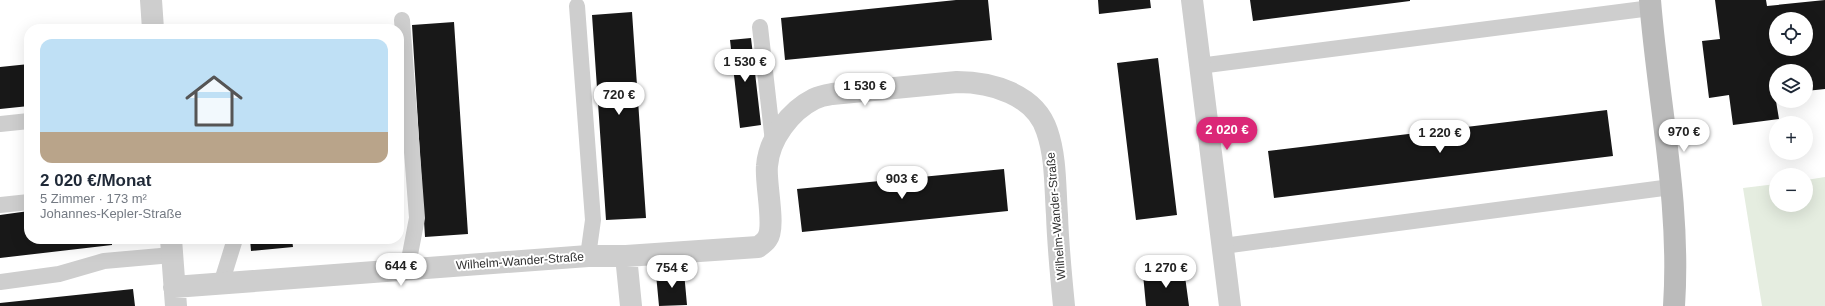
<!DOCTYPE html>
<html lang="de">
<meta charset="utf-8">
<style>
body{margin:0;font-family:Arial,sans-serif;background:#f2f2f3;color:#1f2937;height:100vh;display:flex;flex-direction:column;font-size:15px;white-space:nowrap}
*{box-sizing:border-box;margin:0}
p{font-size:13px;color:#747a83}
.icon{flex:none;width:22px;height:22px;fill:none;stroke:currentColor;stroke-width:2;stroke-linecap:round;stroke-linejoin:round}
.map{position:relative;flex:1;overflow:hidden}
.drawer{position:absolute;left:24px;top:24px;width:380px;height:220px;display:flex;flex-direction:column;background:#fff;border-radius:16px;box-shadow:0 4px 16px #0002}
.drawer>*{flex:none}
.tools{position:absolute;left:1769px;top:12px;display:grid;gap:8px}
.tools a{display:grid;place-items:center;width:44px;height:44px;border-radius:50%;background:#fff;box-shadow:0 4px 16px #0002;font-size:20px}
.price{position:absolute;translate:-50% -34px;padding:0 9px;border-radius:14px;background:#fff;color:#222;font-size:13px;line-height:26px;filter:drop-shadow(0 1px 2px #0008)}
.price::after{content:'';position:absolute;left:50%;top:24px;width:12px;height:9px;margin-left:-6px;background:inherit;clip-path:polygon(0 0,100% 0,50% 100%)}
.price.current{background:#db2777;color:#fff}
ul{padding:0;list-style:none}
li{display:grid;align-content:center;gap:8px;height:212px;padding:0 16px}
li span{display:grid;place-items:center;height:124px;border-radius:12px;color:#555}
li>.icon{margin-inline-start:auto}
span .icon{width:72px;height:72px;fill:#fffc;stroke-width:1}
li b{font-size:17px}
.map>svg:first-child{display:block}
.green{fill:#e5ede0}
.building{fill:#181818;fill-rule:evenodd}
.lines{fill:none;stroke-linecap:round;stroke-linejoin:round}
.lane{stroke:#cecece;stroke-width:16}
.street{stroke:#cecece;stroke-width:22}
.secondary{stroke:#bbb;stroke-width:22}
.labels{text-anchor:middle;stroke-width:4;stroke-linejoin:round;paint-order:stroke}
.street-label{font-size:12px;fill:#313131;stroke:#fff}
</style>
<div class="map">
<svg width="1825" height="306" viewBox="0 0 1825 306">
<rect width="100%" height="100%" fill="#fff"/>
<path class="green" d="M1825,177v129h-63l-19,-118 33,-4v21h30v-25z"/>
<path class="building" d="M956,0h32l4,40 -207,20 -4,-42z
M1098,0h52l1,8 -52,6z
M1250,0h160v1l-157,20z
M1715,0h51l1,6 58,-6v89l-19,2v-20h-30v30l3,18 -46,6 -4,-30 -20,3 -7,-57 18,-2zM1776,19h30v30h-30z
M632,12l14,206 -40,2 -14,-205z
M454,22l14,212 -43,3 -13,-212z
M751,38l10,87 -21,3 -10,-88z
M1158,58l19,157 -41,5 -19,-157z
M29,64v42l-29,3v-42z
M1607,110l6,46 -339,42 -6,-47z
M1004,169l4,42 -206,21 -5,-43z
M29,211v28h83v6l-112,13v-43z
M250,239h42l1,8 -42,4z
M1184,269l5,37h-43l-3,-32z
M684,272l3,33 -28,1 -3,-32z
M133,289l2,17h-135v-3z"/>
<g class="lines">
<path class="lane" d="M577,6l16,214 -5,36
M402,20l15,198 -10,52
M760,27l13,115
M1199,66l452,-58
M0,124l29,-3
M0,205l29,-3
M1223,246l448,-59
M0,282l59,-8 45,-13 68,-6
M221,284l14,-45"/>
<path class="street" d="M151,0l2,29
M1192,0l38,306
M171,239l5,67
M626,256l5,50
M174,287l414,-31h38l132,-9c3,-2 7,-5 9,-8 9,-12 -2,-56 0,-73 2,-27 23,-55 47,-67 6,-3 12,-4 18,-5l125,-12c34,0 78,12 90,49 9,26 8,56 10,84 1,30 4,61 7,91"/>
<path class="secondary" d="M1650,0c8,102 31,203 24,306"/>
</g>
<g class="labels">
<g class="street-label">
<text transform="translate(1056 216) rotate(-95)" y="4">Wilhelm-Wander-Straße</text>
<text transform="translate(520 261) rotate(-4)" y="4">Wilhelm-Wander-Straße</text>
</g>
</g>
</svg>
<div class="tools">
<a><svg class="icon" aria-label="locate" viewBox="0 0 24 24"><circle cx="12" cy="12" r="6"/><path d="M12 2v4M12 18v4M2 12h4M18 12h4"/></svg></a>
<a><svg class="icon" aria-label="layers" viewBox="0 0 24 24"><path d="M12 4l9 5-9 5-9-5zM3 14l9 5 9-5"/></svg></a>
<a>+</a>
<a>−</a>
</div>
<b class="price" style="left:745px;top:83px">1 530 €</b>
<b class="price" style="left:865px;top:107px">1 530 €</b>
<b class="price" style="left:619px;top:116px">720 €</b>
<b class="price current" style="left:1227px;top:151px">2 020 €</b>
<b class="price" style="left:1684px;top:153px">970 €</b>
<b class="price" style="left:1440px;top:154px">1 220 €</b>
<b class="price" style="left:902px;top:200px">903 €</b>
<b class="price" style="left:401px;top:287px">644 €</b>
<b class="price" style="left:672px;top:289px">754 €</b>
<b class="price" style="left:1166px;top:289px">1 270 €</b>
<section class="drawer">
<ul>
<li><span style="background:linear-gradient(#bfe0f5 75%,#b9a48a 0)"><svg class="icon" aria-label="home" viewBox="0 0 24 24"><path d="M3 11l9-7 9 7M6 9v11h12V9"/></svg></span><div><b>2 020 €/Monat</b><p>5 Zimmer · 173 m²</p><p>Johannes-Kepler-Straße</p></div></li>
</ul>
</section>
</div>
